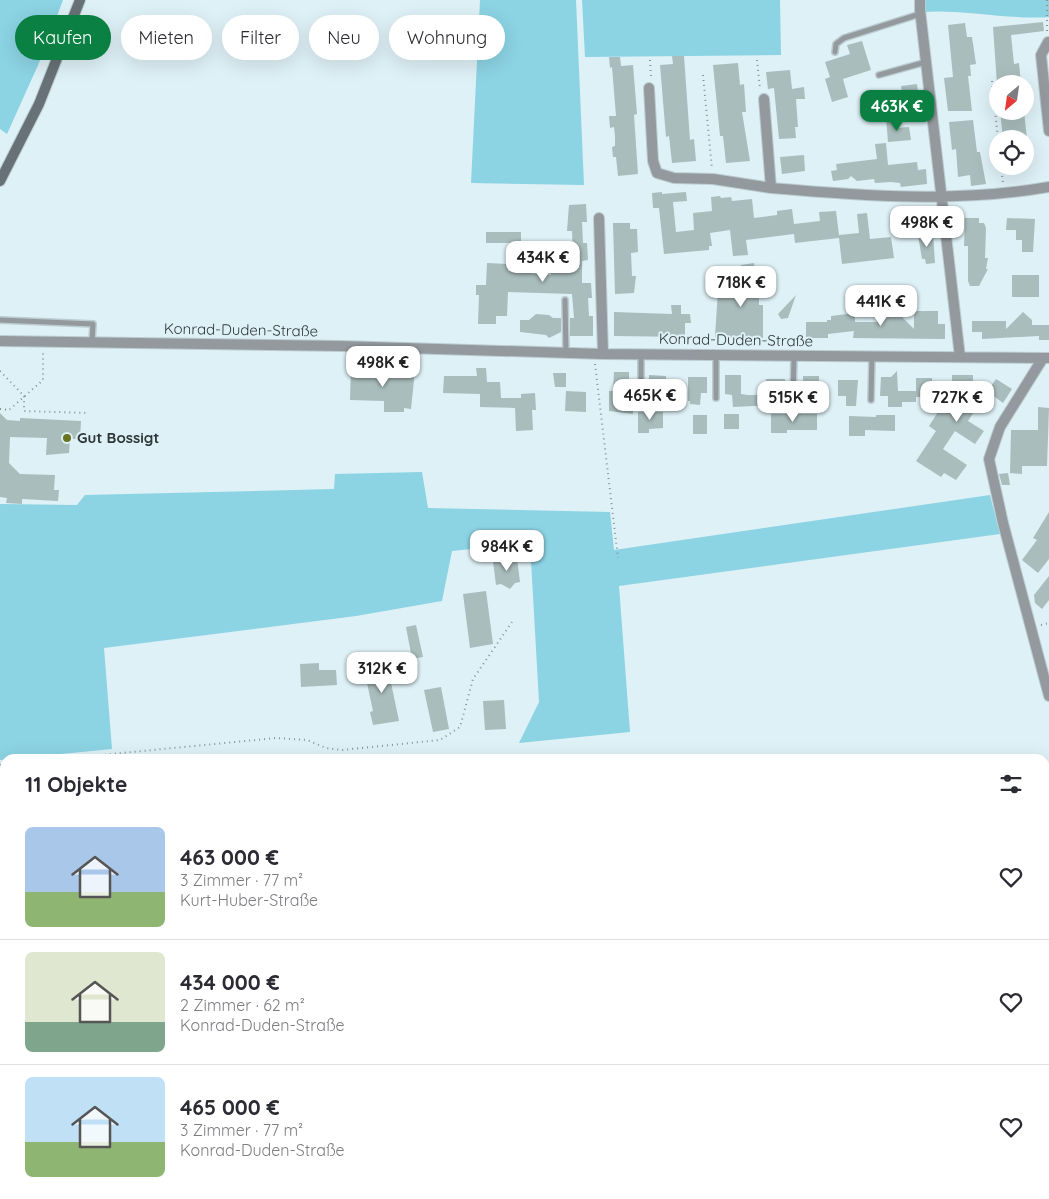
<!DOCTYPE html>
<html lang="de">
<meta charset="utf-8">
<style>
body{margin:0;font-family:Quicksand,sans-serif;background:#f7f7f7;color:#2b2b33;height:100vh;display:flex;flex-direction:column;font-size:19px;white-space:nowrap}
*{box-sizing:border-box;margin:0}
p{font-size:16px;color:#7c7c81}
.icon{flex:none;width:28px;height:28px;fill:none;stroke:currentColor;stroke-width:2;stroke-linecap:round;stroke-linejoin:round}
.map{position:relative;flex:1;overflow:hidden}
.sheet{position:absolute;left:0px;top:754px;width:1050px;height:446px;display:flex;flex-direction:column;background:#fff;border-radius:15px 15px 0 0;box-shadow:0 5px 20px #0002}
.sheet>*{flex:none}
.top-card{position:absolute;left:15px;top:15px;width:500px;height:45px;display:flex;gap:10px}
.needle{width:32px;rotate:209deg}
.tools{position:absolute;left:989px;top:75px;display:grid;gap:10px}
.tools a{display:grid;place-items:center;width:45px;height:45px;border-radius:50%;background:#fff;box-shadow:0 5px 20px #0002;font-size:25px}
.price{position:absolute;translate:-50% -42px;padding:0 11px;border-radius:10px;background:#fff;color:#222;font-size:16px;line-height:32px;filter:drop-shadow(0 1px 2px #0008)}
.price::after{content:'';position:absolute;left:50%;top:30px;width:15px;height:11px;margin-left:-8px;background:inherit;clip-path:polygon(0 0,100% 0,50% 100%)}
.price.current{background:#0b8043;color:#fff}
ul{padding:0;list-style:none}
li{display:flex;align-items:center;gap:15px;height:125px;padding:0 25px}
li+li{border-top:1px solid #e1e1e2}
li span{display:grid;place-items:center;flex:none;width:140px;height:100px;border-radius:8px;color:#555}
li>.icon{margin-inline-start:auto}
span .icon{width:60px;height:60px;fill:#fffc;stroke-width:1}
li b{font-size:21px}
h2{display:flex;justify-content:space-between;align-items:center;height:60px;padding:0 25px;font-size:21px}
.chip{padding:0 18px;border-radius:22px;background:#fff;box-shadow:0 5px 20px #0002;font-size:18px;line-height:45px}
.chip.current{background:#0b8043;color:#fff}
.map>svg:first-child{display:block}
.green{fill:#8cd3e4}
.building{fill:#a9bdbc}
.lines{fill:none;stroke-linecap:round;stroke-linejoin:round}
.service-casing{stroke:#bbccd0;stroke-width:8}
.minor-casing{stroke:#bbccd0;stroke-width:12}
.secondary-casing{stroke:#bbccd0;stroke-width:12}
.path{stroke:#869397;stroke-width:2;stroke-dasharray:1 4;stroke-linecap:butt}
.service{stroke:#93999d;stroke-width:5}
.minor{stroke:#93999d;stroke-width:10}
.secondary{stroke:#687177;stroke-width:10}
.poi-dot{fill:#69741e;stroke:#def1f6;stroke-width:2}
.labels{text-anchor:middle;stroke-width:4;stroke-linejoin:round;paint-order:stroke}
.street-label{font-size:15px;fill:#2f3739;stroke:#def1f6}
.poi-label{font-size:15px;font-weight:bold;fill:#2f3739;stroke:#def1f6;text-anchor:start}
</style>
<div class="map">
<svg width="1049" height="1199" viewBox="0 0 1049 1199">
<rect width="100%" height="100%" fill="#def1f6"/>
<path class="green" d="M0,0h63l-20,54 -36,80 -7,-5z
M480,0h96l8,185 -113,-2z
M582,0h198l1,55 -196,2z
M924,0h125v17c-42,3 -84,-8 -126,-5z
M422,472l6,36 182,4 4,38 376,-55 10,39 -381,52 11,146 -111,11 20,-41 -9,-159 -78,8 -10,50 -86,15 -252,32 8,101 -112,11v-256l77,1 8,-10 249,-6 1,-15z"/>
<path class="building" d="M1043,22l1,9 -33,4 3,29 5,-1 2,21h-24l-4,-57z
M965,23l2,14h5l4,27 -6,1 1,11h-3l4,35h-24l-4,-33 9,-1 -5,-52z
M862,41l9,29 -28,9 5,18 -16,5 -7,-23 5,-2 -5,-15 25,-8 -3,-9z
M672,56h12l6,84 4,-1 2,22 -24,2 -3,-27 -3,1 -6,-72 13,-1z
M609,57h11l1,9 12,-1 4,49 -3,1 4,59 -20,2 -2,-19h-3l-1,-10 3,-1v-10l-1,-9 -4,1 -1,-12h7l-4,-49 -2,1z
M738,63l2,22 4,-1 2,28h-4l8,49 -24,2 -3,-27h-3l-7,-71z
M790,70l2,19 12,-2 1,12h-9l2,28h-3l1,11 -17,1 -5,-51 -6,1 -2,-17z
M917,84l2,15 -16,2 -2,-15z
M887,95l10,1 2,13h-10z
M1000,111h24l3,28h-24z
M895,117l1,11 13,-1 2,13 -23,2 -2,-24z
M973,120l4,32h3l6,32 -15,2 -1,-11 -12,2 -2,-28 -4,1 -3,-28z
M886,143l2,22 29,-3 1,8 8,-1 1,15 -26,3 -1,-4 -9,-1 -16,1 -1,-4 -17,2 -6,-5 -3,3 -15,2 -2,-10 6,-1 -1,-6 41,-5 -2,-15z
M804,155l1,16 -23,3 -2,-17z
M662,192v2l24,-2 1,9 -14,1 3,30 18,-2 -1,-17 19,-2 -1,-14 9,-1 1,2 10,-1 1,4 20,-2 2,19 23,-3v-4l15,-2 2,15 26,-3 -1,-9 17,-1 3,24 20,-2 -2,-19 10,-1 3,26 21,-2 3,21 -52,6 -3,-26 -44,5 -1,-9 -48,6 2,15 -15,1 -3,-26 -20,3 2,13h-3v4l-45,4 -5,-46h-6l-1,-15z
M586,204l1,18h-5l1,21h4l1,17 -6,1v22h9l1,15h-4l1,18h4v20h-23v-18h4l-2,-24 -64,-2 -1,24h-11v8h-18l1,-29h-3v-10h10l1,-22 21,1v7l43,4v-3l16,1 -1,-11 7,-1 -1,-30h-5l2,-26z
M965,218h14v5h5l2,5 -1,30h3l-2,11h2l-9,17h-9l-2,-5v-35h-4z
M1007,218l28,1 -2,33h-11v-12h-6v-10h-10z
M613,223h17v6h7l1,23 -7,1 1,23h4l-2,17 -19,1z
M486,232h35v11h-35z
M933,233l2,30 -9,1 -1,-5h-3l-4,-24z
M754,263l2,14 3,-1v29h4v33l-48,-1 3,-47h16v-6l9,-1 -2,-18z
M1012,275h27v22h-27z
M796,295l-8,23 -7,1 -3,-5z
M671,305h10v9h9l1,9h-6v14l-71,-1v-24l58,2z
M914,311h24v13h7v15l-92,-1 1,-7 -26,3v4h-22v-16h21v-2h4v-4l24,-3v9h27v-8l16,-1 16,16z
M1023,312l9,8v5h17v15h-10v-4l-57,3v-7h-10v-11h34v8z
M536,314l13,1 4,3h8v14l-12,6 -3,-3 -26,-3v-12h9z
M351,365l15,1v7l32,1 1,-5 16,1 -4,39 -7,-1v4h-20v-11l-34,-1z
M476,368h10l1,14h13l1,16h20v-4l14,-1 1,17h-4l1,20 -17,1 -1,-23 -35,-1v-13l-37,-1 1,-17h33z
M897,371l1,20h18v5v-18h16v19h-16v5h-14v5h-14v-11h-8l1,-19h10z
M614,372h15v23h4v19l-24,-3v-20h4z
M553,373h13v14h-11z
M649,375l17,1v19h-17z
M725,375h16v19l7,1h18v-16h19v16h-7v10l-45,2 -1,-12 -7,-1z
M952,375h21v8l14,9 9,-13 16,10 -9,14 -12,-9 -6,9 -4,-2 -13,20 16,10 -9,13 -20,-13 -12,18 24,16 -11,15 -12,-7 -3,4 -25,-16 20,-30 -7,-5 23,-36z
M803,376h16v19h7v13h-15v-13h2h-10z
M688,377h19v16h-6l-1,12 -10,-1v-3h-2z
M838,380h20l-2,26h-10v-10h-8z
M566,391l20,1v20l-21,-1z
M1038,407l11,1 -2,58h-25v8l-12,-1 1,-43h27z
M638,412h25v16l-14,1v4h-11z
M0,413l7,7 13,1v-3l61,3 -1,18h-10l-1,14 -23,2 1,-17 -37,-1 -1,26 11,11 35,1 -1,15h5l-1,11 -36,-2v5l-16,-1 1,-5 -7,-1z
M724,414h15v15h-15z
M771,414h46v16h-30v3h-16z
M693,415h14v19h-14z
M876,415h19v16l-30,-1v6h-16v-20l27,1z
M1008,473l2,12h-8l-3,-11z
M1049,512v47l-11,14 -16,-13 15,-20 -4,-2z
M504,554l4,1 2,4 7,-1 3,24 -5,1 -5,6 -9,-5 -5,1 -3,-24 6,-1z
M1049,576v24l-7,9 -7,-6 -1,-8z
M486,591l7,53 -23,4 -7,-54z
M416,625l7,32 -11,2 -6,-32z
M319,663v7h17l1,15 -36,2 -1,-23z
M392,664l2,13 -4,1 9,43 -26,4 -3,-13 3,-1 -9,-42z
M441,687l8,42 -16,3 -9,-42z
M504,700l2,29 -21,1 -2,-29z"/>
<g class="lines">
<g class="service-casing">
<path id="service" d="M835,52l1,-8 8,-6 76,-24
M879,75l47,-13
M565,300l1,53
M0,320l93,4 -1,19
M641,354v37l2,5
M716,398v-43
M793,399l1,-43
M871,400l1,-44"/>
</g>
<g class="minor-casing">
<path id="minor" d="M920,0v10l40,347
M1048,42l-7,13 8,76
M649,88l4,73 4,12 17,5 39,1 58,9 -7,-89
M771,188c93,8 186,15 278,-1
M599,218l4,136
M0,341l341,5 262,8 446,4
M1043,358l-43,69 -11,32 14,64 46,173
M1045,1087l4,-1
M859,1199l1,-4"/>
</g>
<g class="secondary-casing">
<path id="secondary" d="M0,181l39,-77 41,-104"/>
</g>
<path class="path" d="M1047,0v33
M650,60l1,17
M757,60l3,29
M703,75l9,94
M992,81l6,58
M1001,166l2,17
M595,364l23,194
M0,371l24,25v15l65,2
M0,409l9,1 34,-30v-28
M1041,625l8,-2
M60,759l216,-21 31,2 19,8 16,2 98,-10 20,-13 13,-48 39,-57
M0,765l5,-1"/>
<use href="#service" class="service"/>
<use href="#minor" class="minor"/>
<use href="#secondary" class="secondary"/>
</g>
<circle class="poi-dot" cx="67" cy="438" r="5"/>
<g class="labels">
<g class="street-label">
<text transform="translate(241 330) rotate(1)" y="5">Konrad-Duden-Straße</text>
<text transform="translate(736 340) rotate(1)" y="5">Konrad-Duden-Straße</text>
</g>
<g class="poi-label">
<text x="77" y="443">Gut Bossigt</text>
</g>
</g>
</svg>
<div class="tools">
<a><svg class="needle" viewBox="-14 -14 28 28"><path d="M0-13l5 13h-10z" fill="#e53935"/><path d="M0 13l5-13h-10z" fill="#7c7c81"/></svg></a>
<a><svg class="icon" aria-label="locate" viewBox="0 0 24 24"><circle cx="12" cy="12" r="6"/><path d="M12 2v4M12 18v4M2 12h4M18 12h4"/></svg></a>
</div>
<b class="price current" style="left:897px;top:132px">463K €</b>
<b class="price" style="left:927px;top:248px">498K €</b>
<b class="price" style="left:543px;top:283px">434K €</b>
<b class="price" style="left:741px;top:308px">718K €</b>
<b class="price" style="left:881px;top:327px">441K €</b>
<b class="price" style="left:383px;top:388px">498K €</b>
<b class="price" style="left:650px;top:421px">465K €</b>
<b class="price" style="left:793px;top:423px">515K €</b>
<b class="price" style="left:957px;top:423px">727K €</b>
<b class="price" style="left:507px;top:572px">984K €</b>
<b class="price" style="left:382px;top:694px">312K €</b>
<div class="top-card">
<a class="chip current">Kaufen</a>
<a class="chip">Mieten</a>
<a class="chip">Filter</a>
<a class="chip">Neu</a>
<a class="chip">Wohnung</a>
</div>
<section class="sheet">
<h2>11 Objekte<svg class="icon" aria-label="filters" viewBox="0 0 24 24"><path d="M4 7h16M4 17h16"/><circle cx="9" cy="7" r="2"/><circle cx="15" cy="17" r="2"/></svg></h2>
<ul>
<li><span style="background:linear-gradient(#a9c7e8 65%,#8fb573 0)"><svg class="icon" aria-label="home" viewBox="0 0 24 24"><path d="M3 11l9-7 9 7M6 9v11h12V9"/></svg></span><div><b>463 000 €</b><p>3 Zimmer · 77 m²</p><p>Kurt-Huber-Straße</p></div><svg class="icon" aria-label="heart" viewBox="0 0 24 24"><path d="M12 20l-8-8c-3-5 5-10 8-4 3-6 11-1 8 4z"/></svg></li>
<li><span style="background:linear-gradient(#dfe7d0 70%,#7fa58c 0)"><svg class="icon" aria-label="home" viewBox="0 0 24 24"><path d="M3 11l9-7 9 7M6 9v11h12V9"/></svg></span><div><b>434 000 €</b><p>2 Zimmer · 62 m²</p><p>Konrad-Duden-Straße</p></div><svg class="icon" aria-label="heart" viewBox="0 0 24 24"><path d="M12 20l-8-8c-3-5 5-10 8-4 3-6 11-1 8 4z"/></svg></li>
<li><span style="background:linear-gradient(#bfe0f5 65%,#8fb573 0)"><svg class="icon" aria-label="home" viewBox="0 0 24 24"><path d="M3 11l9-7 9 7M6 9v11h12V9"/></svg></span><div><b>465 000 €</b><p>3 Zimmer · 77 m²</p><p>Konrad-Duden-Straße</p></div><svg class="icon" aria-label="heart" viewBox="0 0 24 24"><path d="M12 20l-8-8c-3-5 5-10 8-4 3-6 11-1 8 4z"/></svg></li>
</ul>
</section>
</div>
